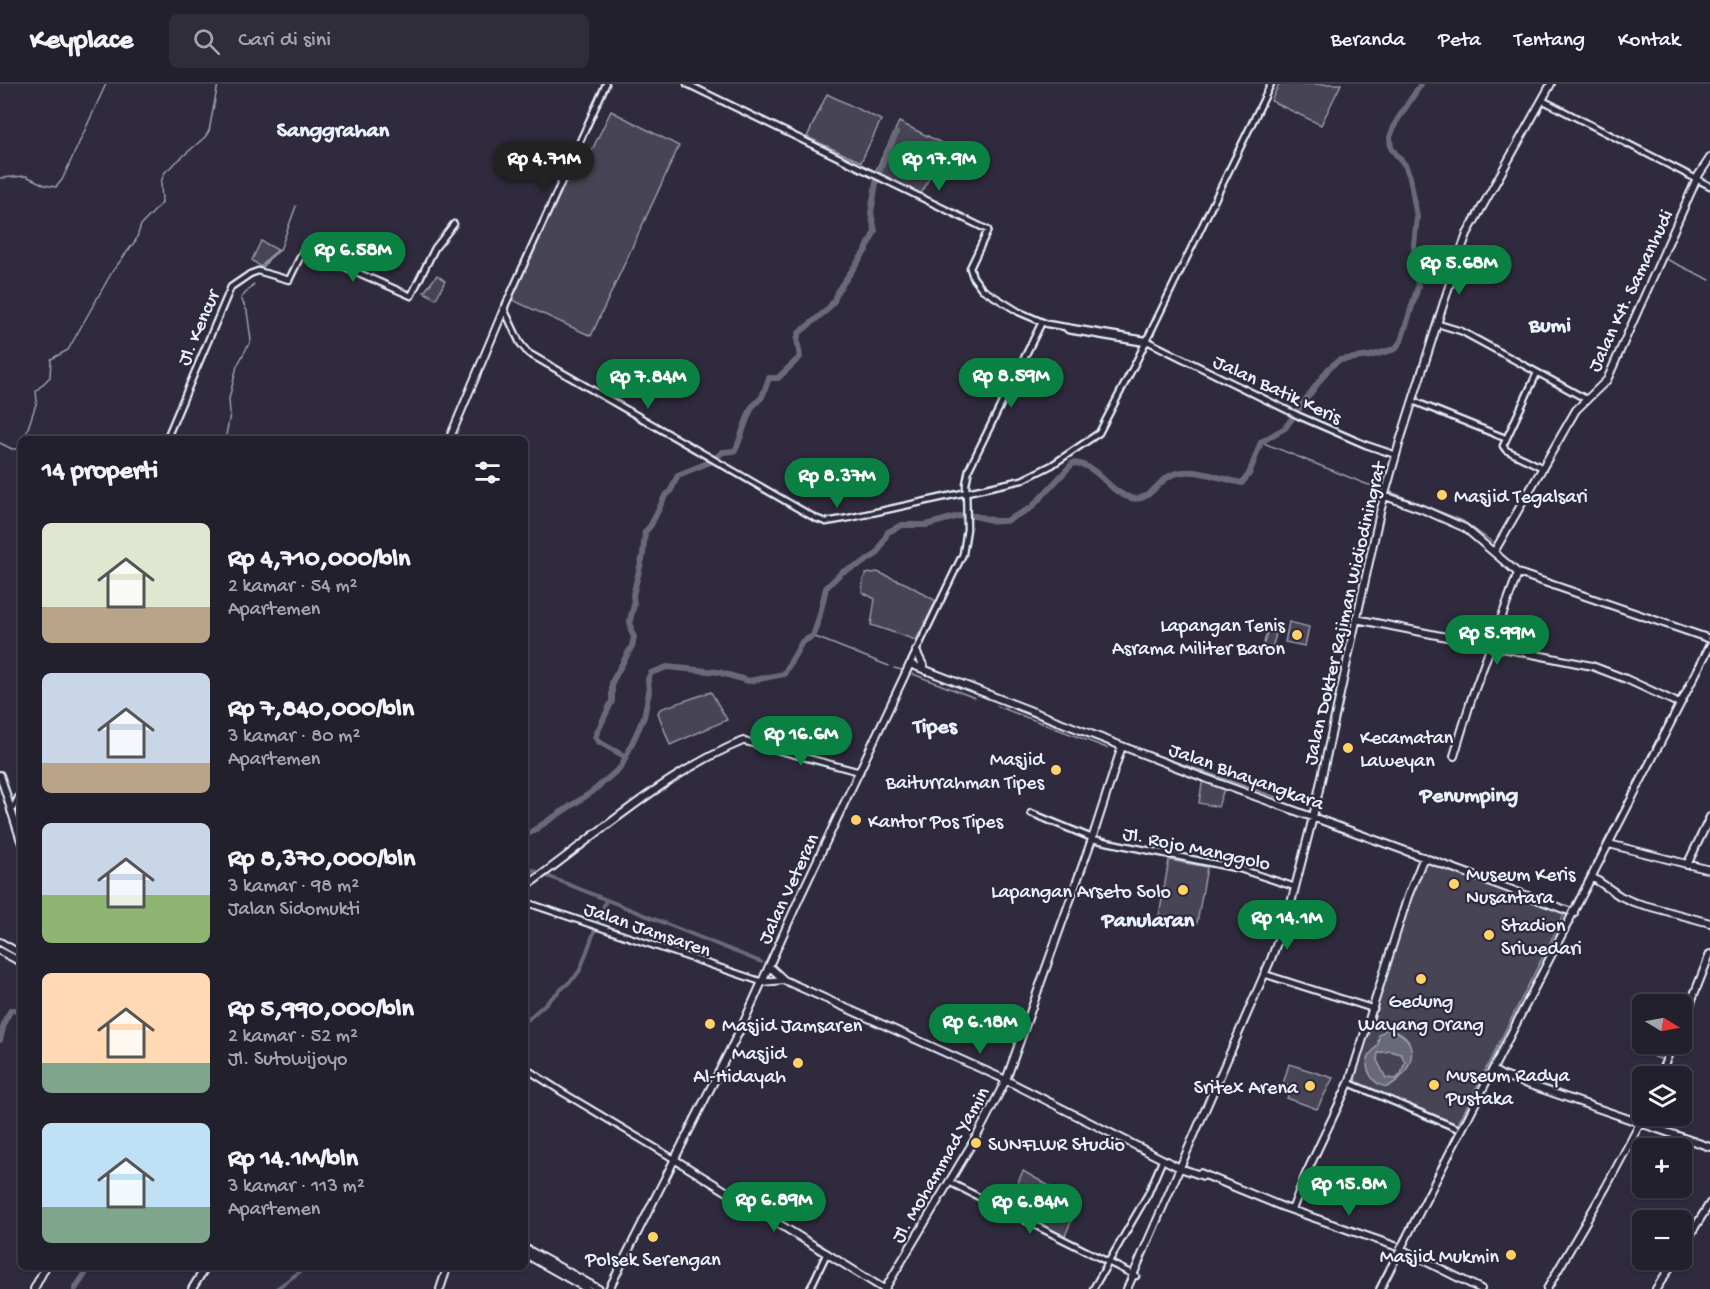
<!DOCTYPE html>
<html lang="id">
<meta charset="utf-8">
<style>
body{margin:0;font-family:"Gochi Hand",sans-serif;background:#2f2d3a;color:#f1f3f6;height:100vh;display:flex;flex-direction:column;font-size:22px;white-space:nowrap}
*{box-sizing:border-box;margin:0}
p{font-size:20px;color:#a3a3aa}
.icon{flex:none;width:33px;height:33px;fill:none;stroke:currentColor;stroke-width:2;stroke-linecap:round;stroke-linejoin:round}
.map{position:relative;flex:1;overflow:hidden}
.panel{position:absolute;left:18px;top:352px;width:510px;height:834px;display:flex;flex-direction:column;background:#23202e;border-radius:9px;box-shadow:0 2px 4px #0004,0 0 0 2px #403e4a}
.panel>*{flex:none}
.needle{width:39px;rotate:100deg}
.tools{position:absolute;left:1632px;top:910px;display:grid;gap:12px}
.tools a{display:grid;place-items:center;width:60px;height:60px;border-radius:9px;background:#23202e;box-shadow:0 2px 4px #0004,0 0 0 2px #403e4a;font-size:30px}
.price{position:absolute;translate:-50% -51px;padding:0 14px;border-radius:21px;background:#0b8043;color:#fff;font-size:20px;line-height:39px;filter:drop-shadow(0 2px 3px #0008)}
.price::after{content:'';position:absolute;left:50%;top:36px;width:18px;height:14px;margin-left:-9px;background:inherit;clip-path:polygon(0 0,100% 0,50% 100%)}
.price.selected{background:#222;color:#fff}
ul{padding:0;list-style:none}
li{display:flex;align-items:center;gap:18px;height:150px;padding:0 24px}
li span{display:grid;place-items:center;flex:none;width:168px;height:120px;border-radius:9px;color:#555}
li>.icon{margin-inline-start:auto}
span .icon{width:72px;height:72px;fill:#fffc;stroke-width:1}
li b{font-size:26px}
h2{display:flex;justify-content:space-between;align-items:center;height:72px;padding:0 24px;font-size:26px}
header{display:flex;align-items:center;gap:36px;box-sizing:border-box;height:84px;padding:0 30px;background:#23202e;border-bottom:2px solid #403e4a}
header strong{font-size:28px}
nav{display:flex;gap:33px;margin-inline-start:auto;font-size:21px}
.search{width:420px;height:54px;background:#2f2d3a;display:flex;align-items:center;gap:15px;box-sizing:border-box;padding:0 21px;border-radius:9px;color:#a3a3aa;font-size:22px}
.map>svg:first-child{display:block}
.green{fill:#464455;stroke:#979aa6;stroke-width:1.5}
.water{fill:#696978;stroke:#9c9fab;stroke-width:1.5;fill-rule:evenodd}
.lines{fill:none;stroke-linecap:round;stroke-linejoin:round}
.stream{stroke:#9c9fab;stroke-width:1.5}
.canal{stroke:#696978;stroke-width:4}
.river{stroke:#696978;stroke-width:6}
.minor-casing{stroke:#e8f1f8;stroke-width:9}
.major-casing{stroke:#e8f1f8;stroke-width:10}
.minor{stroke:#2f2a3d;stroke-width:4.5}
.major{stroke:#2f2a3d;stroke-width:6}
.rail{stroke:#e8f1f8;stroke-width:1.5;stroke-dasharray:9 4.5;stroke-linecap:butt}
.poi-dot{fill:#ffd166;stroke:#2f2a3d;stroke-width:2}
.labels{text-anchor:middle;stroke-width:4.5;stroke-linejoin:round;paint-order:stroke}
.street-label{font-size:20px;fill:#e8f1f8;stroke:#2f2a3d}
.poi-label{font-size:20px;fill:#e8f1f8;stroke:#2f2a3d;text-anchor:start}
.quarter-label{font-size:22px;font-weight:bold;fill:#e8f1f8;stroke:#2f2a3d}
</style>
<header>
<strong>Keyplace</strong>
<div class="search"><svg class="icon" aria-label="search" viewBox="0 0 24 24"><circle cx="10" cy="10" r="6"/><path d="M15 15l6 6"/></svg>Cari di sini</div>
<nav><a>Beranda</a><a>Peta</a><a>Tentang</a><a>Kontak</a></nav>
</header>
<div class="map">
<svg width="1710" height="1205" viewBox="0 0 1710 1205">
<rect width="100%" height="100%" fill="#2f2a3d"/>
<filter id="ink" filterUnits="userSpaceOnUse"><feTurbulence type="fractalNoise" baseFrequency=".0167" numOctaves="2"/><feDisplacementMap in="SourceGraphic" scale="12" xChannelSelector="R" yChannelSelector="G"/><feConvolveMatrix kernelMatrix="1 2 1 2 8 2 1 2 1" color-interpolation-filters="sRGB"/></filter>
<g filter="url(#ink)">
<path class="green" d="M1279,0h62l-20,41 -50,-24z
M827,10l54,26 -20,42 -54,-25z
M611,27l68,35 -88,190 -81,-37 68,-148 11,5z
M899,38l47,23 -25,49 -46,-22z
M261,157l17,9 -9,7 -8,10 -9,-7z
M437,191l8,6 -9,18 -12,-7z
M877,488l30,12 29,17 -20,39 -45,-15 4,-26 -13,-7 1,-12 3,-6z
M1289,538l20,5 -4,19 -20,-4z
M1267,548l9,2 -5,18 -9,-2z
M711,608l16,28 -57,25 -12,-32 2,-4z
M1203,694l22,8 -7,21 -19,-4z
M1169,776l38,7 -10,56 -38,-7z
M1426,779h4l127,46 7,6 -107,211 -100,-42 -3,-9 58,-184 10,-25z
M1641,961l28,8 -3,8 -28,-10z
M1289,980l44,14 -16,31 -30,-11 5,-11 -9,-3z
M1023,1087l56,32 -15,35 -58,-31z"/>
<path class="water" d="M1387,945c37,7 28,44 0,58 -14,-2 -24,-18 -18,-31 2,-4 7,-8 9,-12l1,-9zM1390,967l11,3 4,8 -4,12 -5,5 -10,-1 -9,-18 1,-7z"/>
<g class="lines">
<path class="stream" d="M0,94l26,-2 19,9 11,2 6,-7 44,-96
M1666,175l44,21
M262,185l7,-10 11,-9 16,-44
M1653,185l5,-11
M1610,282l3,-8
M1576,322l7,-11
M24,356l13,-39 -1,-10 14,-14 1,-18 17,-9 44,-78 24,-32 5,-15 21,-22 -1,-21 4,-10 40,-35 4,-6 9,-47
M225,356l5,-25 -1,-16 8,-33 14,-26 -4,-29 -6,-13 13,-14
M1261,358l105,42 15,4
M0,359l12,6h6l3,-5
M1391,408l72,29 32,23 15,-25
M813,552l76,30
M894,584l8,2
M913,590l62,24
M997,622l110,42
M1117,657l165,58"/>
<path class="canal" d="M525,783l236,95
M525,938l50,-45 5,-7 26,-70
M276,1205l29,-21"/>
<path class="river" d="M878,90l18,-41
M626,673l-27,-15 -4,-5 17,-36v-19l20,-36 2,-9 -3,-6 -1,-11 4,-15 -1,-10 10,-40 2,-23 6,-7 14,-29 5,-4 8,-17 32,-13 13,-10 11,-1 3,-4 11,-31 4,-9 10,-10 7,-19h9l22,-21 -3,-18 2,-6 28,-23 7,-9 3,-9 29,-42 9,-19 -4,-18 6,-36
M525,752l67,-44 29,-25 23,-50 5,-25 -1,-13 3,-6 16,-6 51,5 31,9 35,-7 18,-32 11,-6 6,-18 7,-30 16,-16 17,-7 18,-11 11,-22 14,-7h24l33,-9h16l20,5h11l25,-13 42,-45c26,1 34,29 58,35 20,5 26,-19 43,-24 23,-7 45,5 68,9l7,-9 12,-32 24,-14 44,-60 10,-8 31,-4 25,-7 6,-8 17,-54 -4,-42 3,-28 -7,-40 -5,-12 -14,-17 -1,-11 6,-15 25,-38
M0,956l5,-20 6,-10h10
M75,1205l14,-21"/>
<g class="minor-casing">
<path id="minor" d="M606,0l-100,220 -2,5 16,34 8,10 287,165 11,4 23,-4 173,-38 30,-15 47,-32 38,-73 134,-276
M687,0l301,146 -18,38 3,9 9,12 37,23 28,12 98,16 154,76 67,29 30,10
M1542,16l168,86
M1438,240l23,7 125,68
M1065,243l3,3 78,13
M1537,289l-34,73 3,4 37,18
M1413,317l92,37
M166,356l65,-153 19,-13 8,-3 31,9 15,-31 107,47 24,-48 19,-24
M910,580l53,-110 4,-25 -1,-45 3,-15 73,-147
M743,657l117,31
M11,728l10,-20
M1031,729l61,25
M1092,755l148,30 55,18
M525,818l237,80
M1264,890l110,35
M525,984l37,24 112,67
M1349,999l112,47
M949,1098l187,94
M810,1205l17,-36
M1093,1205l55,-95 15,-35"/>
</g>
<g class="major-casing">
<path id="major" d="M449,356l55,-131
M1385,412l37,13 43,19 53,45 192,66
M1494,468l82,-142 31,-30 91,-204 12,-18
M1356,535l236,47 34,13 54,25
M916,567l10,20
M1454,672l18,-59 46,-124
M0,691l21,66
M1609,760l101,26
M1687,781l23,-48
M1592,793l28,19 13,6 77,21
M525,803c70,-50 138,-113 218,-146
M0,858l21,12
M0,867l21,11
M769,882l15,14 222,100 174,88 23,8
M762,898l22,-2
M1682,941l28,-71
M1493,986l8,5 209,72
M1659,993l14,-33
M674,1075l210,130
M1200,1089l83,34 112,39 86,43
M1292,1126l13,-34 44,-93 59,-187 16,-39
M525,1164l74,41
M1682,1164l28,-45
M525,1170l62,35
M34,1205l11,-21
M192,1205l13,-21
M440,1205l7,-21
M609,1205l134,-265 56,-125 111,-235 292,113 270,98 102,38
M885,1205l94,-157 27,-52 86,-241 30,-93
M1127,1205l144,-330 19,-52 23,-90 67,-305 20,-71 57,-180 10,-27 84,-150
M1380,1205l330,-643
M1547,1205l59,-102 38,-71
M1656,1205l19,-29"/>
</g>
<use href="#minor" class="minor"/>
<use href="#major" class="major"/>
<path class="rail" d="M1376,1205l334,-654"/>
</g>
</g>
<g class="poi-dot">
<circle cx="1442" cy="411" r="6"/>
<circle cx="1297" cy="551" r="6"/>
<circle cx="1348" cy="664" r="6"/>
<circle cx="1056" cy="686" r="6"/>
<circle cx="856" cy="736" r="6"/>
<circle cx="1454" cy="800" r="6"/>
<circle cx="1183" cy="806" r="6"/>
<circle cx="1489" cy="851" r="6"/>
<circle cx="1421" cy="895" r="6"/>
<circle cx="710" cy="940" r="6"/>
<circle cx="798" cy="979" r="6"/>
<circle cx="1434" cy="1001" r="6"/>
<circle cx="1310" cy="1002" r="6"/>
<circle cx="976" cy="1059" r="6"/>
<circle cx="653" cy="1153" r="6"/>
<circle cx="1511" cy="1171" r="6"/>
</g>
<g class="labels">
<g class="street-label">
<text transform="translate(1629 206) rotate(-65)" y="7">Jalan KH. Samanhudi</text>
<text transform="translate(197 243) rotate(-67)" y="7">Jl. Kencur</text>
<text transform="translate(1278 304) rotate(25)" y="7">Jalan Batik Keris</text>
<text transform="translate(1343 529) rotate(-77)" y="7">Jalan Dokter Rajiman Widiodiningrat</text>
<text transform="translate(1247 691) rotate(20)" y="7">Jalan Bhayangkara</text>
<text transform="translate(1197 763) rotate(12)" y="7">Jl. Rojo Manggolo</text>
<text transform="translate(787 804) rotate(-65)" y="7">Jalan Veteran</text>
<text transform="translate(648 844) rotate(19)" y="7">Jalan Jamsaren</text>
<text transform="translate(939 1080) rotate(-60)" y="7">Jl. Mohammad Yamin</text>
</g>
<g class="poi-label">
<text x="1454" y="418">Masjid Tegalsari</text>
<text x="1285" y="547" text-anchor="end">Lapangan Tenis<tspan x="1285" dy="23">Asrama Militer Baron</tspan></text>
<text x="1360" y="659">Kecamatan<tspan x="1360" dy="23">Laweyan</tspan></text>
<text x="1044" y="681" text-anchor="end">Masjid<tspan x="1044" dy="23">Baiturrahman Tipes</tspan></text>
<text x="868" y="743">Kantor Pos Tipes</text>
<text x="1466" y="796">Museum Keris<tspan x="1466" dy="23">Nusantara</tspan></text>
<text x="1171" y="813" text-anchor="end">Lapangan Arseto Solo</text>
<text x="1501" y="847">Stadion<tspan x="1501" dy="23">Sriwedari</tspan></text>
<text x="1421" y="923" text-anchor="middle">Gedung<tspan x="1421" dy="23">Wayang Orang</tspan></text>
<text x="722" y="947">Masjid Jamsaren</text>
<text x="786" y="975" text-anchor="end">Masjid<tspan x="786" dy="23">Al-Hidayah</tspan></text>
<text x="1446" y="997">Museum Radya<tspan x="1446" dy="23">Pustaka</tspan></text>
<text x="1298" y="1009" text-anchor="end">Sritex Arena</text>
<text x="988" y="1066">SUNFLWR Studio</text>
<text x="1499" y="1178" text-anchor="end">Masjid Mukmin</text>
<text x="653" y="1181" text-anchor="middle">Polsek Serengan</text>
</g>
<g class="quarter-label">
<text x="333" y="52">Sanggrahan</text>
<text x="1550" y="247">Bumi</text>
<text x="935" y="648">Tipes</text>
<text x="1469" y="717">Penumping</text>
<text x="1148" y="842">Panularan</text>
</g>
</g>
</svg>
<div class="tools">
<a><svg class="needle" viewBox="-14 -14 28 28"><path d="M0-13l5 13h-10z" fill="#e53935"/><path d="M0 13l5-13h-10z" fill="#a3a3aa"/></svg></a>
<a><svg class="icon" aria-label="layers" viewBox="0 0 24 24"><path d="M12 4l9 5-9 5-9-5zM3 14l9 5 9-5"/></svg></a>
<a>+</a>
<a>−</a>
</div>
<b class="price selected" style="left:544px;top:108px">Rp 4.71M</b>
<b class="price" style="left:939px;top:108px">Rp 17.9M</b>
<b class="price" style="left:353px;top:199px">Rp 6.58M</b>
<b class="price" style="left:1459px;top:212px">Rp 5.68M</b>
<b class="price" style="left:1011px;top:325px">Rp 8.59M</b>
<b class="price" style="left:648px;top:326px">Rp 7.84M</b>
<b class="price" style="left:837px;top:425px">Rp 8.37M</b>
<b class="price" style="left:1497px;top:582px">Rp 5.99M</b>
<b class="price" style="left:801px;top:683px">Rp 16.6M</b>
<b class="price" style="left:1287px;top:867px">Rp 14.1M</b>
<b class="price" style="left:980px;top:971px">Rp 6.18M</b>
<b class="price" style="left:1349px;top:1133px">Rp 15.8M</b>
<b class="price" style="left:774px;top:1149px">Rp 6.89M</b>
<b class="price" style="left:1030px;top:1151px">Rp 6.84M</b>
<section class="panel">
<h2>14 properti<svg class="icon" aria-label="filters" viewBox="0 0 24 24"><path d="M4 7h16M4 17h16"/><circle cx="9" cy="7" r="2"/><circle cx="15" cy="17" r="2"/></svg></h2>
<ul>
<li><span style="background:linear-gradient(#dfe7d0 70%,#b9a48a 0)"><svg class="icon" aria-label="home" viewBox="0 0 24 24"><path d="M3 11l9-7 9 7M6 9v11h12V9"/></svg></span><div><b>Rp 4,710,000/bln</b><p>2 kamar · 54 m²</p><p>Apartemen</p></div></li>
<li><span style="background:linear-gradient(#c9d6e8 75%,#b9a48a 0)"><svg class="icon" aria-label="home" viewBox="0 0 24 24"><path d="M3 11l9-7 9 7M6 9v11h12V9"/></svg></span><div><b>Rp 7,840,000/bln</b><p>3 kamar · 80 m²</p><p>Apartemen</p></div></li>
<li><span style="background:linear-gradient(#c9d6e8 60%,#8fb573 0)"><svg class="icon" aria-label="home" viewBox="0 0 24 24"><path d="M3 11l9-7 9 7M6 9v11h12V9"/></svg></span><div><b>Rp 8,370,000/bln</b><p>3 kamar · 98 m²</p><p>Jalan Sidomukti</p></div></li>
<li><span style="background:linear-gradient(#ffd9b3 75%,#7fa58c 0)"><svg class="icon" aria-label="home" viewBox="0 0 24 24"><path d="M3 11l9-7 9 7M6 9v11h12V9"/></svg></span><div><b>Rp 5,990,000/bln</b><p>2 kamar · 52 m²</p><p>Jl. Sutowijoyo</p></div></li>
<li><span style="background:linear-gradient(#bfe0f5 70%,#7fa58c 0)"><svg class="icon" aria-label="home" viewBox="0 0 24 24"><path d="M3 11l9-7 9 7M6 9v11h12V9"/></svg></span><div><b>Rp 14.1M/bln</b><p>3 kamar · 113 m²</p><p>Apartemen</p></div></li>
</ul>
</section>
</div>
